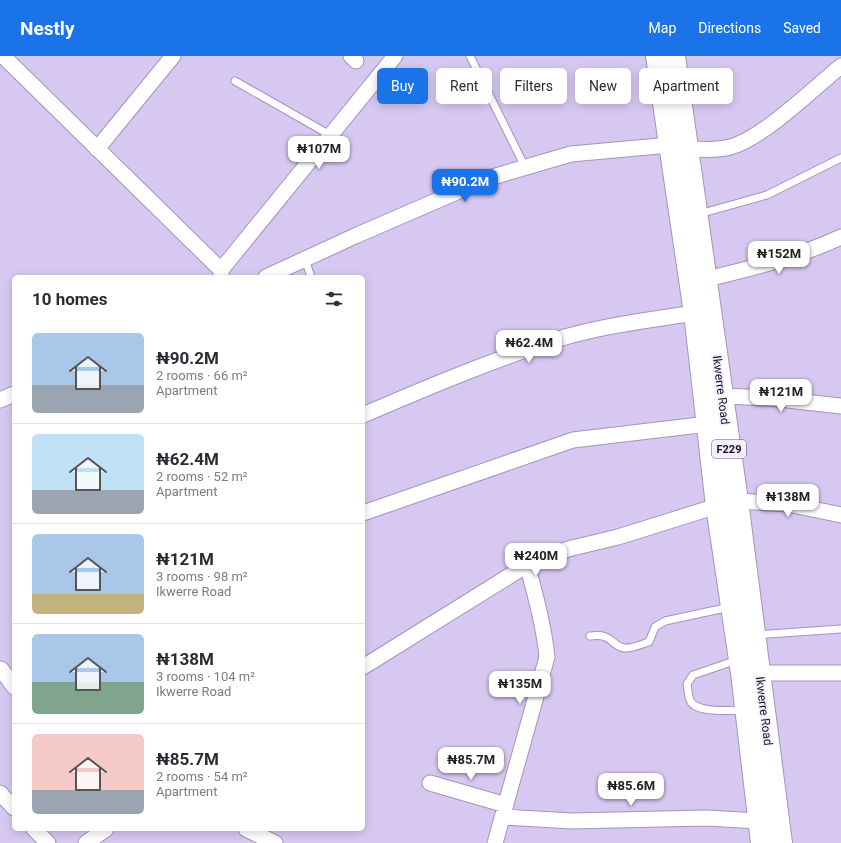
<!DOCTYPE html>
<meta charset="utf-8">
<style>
body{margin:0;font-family:Roboto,sans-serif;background:#f2f2f3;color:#2b2b33;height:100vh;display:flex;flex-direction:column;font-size:15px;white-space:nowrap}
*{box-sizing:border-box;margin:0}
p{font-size:13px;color:#7c7c81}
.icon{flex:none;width:22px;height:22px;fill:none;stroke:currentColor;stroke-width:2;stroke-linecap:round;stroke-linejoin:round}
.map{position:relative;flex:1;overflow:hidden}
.panel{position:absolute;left:12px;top:219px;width:353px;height:556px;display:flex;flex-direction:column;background:#fff;border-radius:6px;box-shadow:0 2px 10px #0003}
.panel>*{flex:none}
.guide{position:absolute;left:377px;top:12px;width:380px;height:36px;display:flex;gap:8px}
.price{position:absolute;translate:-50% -34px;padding:0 9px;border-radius:8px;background:#fff;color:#222;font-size:13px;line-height:26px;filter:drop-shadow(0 1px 2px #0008)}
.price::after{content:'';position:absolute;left:50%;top:24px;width:12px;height:9px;margin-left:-6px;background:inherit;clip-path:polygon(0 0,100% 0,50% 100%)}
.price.on{background:#1a73e8;color:#fff}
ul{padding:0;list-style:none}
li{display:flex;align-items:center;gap:12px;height:100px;padding:0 20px}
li+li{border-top:1px solid #e1e1e2}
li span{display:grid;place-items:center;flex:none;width:112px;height:80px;border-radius:6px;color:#555}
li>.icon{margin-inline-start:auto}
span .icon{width:48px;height:48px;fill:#fffc;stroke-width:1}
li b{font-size:17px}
h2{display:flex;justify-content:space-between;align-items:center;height:48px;padding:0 20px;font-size:17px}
.tag{padding:0 14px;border-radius:6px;background:#fff;box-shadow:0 2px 10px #0003;font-size:14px;line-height:36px}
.tag.on{background:#1a73e8;color:#fff}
header{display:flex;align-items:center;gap:24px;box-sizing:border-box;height:56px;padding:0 20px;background:#1a73e8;color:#fff}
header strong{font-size:19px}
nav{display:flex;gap:22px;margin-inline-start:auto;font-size:14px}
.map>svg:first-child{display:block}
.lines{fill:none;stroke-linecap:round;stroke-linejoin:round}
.service-casing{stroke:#a294bb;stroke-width:9}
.minor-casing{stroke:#a294bb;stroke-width:17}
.primary-casing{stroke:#a294bb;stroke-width:24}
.service{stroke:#fff;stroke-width:7}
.minor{stroke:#fff;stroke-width:15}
.primary{stroke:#fff;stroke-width:22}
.labels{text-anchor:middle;stroke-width:3.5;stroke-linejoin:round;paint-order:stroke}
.shield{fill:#f4eeff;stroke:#5a5464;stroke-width:1}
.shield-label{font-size:11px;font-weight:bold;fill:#181221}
.street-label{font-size:12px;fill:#181221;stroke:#f4eeff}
</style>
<header>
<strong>Nestly</strong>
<nav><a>Map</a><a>Directions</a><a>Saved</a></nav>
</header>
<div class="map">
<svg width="841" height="787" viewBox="0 0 841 787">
<rect width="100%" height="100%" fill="#d7c8f1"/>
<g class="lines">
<g class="service-casing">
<path id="service" d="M470,0l55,111
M235,25l95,54
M699,158l68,-19 74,-37
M305,203l6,18
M756,579l85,-6
M590,580c24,-3 19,9 34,12 7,1 18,-4 25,-6l6,-15 10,-6 65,-14
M737,604l-44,15 -6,9c1,5 1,11 3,16 5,14 41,10 54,10"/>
</g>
<g class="minor-casing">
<path id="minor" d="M3,0l218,214
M351,0l5,5
M97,93l76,-93
M687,93c14,0 29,2 43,-2 32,-8 84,-59 111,-81
M221,221v-7l174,-214
M266,221l89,-41 134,-58 82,-24 99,-9
M707,223c46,-11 91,-22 134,-42
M722,340l48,2 71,8
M0,344l14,-6
M363,359c63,-27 127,-54 192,-75 45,-14 93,-20 140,-27
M737,445l51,3 53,11
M363,457l210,-73 135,-16
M363,611l164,-102 41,-16 50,-12 99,-31
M1,613l13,18
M759,617h82
M430,727l76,22
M0,737l14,15
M502,761l69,4 135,-3 53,3
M34,773l14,14
M246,773l29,14
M86,787l20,-14
M495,787l52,-186c-3,-31 -11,-61 -20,-92"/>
</g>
<g class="primary-casing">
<path id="primary" d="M657,0l38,257 22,193 25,167 20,170
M674,0l63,445 44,342"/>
</g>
<use href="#service" class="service"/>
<use href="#minor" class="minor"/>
<use href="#primary" class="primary"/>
</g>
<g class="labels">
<rect class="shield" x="712" y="384" width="34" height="18" rx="3"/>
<g class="shield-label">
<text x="729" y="397">F229</text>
</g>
<g class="street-label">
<text transform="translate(721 334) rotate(83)" y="4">Ikwerre Road</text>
<text transform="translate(764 655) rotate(83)" y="4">Ikwerre Road</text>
</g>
</g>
</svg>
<b class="price" style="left:319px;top:114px">₦107M</b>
<b class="price on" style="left:465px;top:147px">₦90.2M</b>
<b class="price" style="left:779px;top:219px">₦152M</b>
<b class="price" style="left:529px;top:308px">₦62.4M</b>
<b class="price" style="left:781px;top:357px">₦121M</b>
<b class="price" style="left:788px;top:462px">₦138M</b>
<b class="price" style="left:536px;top:521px">₦240M</b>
<b class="price" style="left:520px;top:649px">₦135M</b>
<b class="price" style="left:471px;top:725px">₦85.7M</b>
<b class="price" style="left:631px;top:751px">₦85.6M</b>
<div class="guide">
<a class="tag on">Buy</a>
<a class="tag">Rent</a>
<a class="tag">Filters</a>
<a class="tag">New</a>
<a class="tag">Apartment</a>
</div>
<section class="panel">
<h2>10 homes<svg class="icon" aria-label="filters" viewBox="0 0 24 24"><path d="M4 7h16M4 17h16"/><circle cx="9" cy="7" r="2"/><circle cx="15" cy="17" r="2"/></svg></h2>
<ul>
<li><span style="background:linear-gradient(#a9c7e8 65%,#9aa5b1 0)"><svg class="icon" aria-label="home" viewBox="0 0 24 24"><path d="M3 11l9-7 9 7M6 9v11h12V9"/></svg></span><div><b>₦90.2M</b><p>2 rooms · 66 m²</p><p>Apartment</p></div></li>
<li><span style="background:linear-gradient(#bfe0f5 70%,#9aa5b1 0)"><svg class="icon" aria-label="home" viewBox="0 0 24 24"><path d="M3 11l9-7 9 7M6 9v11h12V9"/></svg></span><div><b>₦62.4M</b><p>2 rooms · 52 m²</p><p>Apartment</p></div></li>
<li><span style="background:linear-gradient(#a9c7e8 75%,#c2b280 0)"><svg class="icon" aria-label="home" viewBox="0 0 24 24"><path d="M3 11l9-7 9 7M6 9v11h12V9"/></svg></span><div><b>₦121M</b><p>3 rooms · 98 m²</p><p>Ikwerre Road</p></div></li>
<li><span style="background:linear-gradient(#a9c7e8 60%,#7fa58c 0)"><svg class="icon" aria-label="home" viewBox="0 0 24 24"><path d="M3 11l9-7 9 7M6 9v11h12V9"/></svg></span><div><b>₦138M</b><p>3 rooms · 104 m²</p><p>Ikwerre Road</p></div></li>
<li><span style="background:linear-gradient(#f6c9c9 70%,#9aa5b1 0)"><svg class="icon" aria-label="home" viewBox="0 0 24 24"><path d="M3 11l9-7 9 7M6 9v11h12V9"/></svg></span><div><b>₦85.7M</b><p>2 rooms · 54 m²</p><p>Apartment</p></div></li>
</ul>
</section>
</div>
